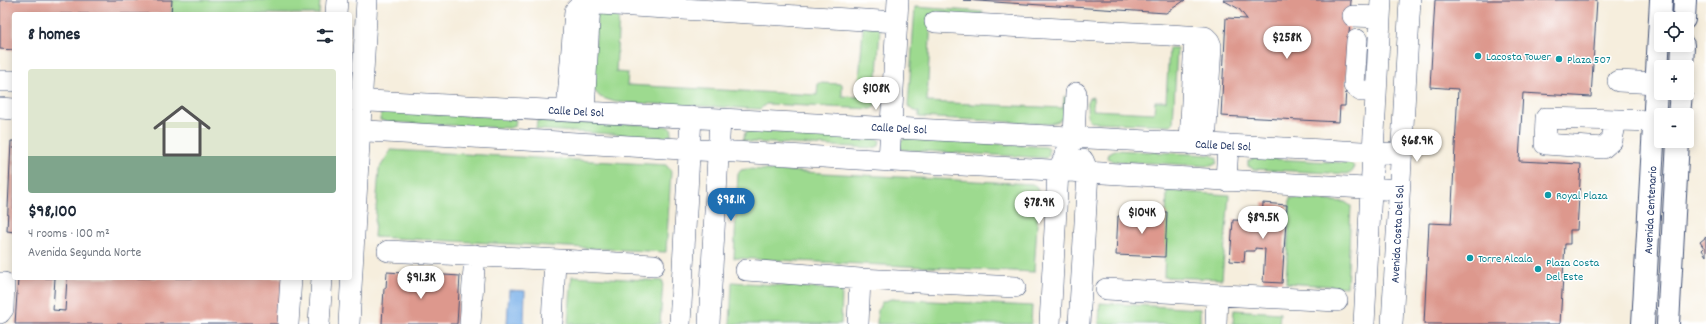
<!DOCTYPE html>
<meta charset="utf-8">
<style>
body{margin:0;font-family:Dekko,sans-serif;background:#f2f2f3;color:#1f2937;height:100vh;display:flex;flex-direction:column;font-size:15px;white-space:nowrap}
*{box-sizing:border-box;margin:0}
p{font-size:13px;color:#747a83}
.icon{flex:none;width:22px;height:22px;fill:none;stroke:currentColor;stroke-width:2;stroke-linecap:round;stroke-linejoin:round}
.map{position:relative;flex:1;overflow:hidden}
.panel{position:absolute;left:12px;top:12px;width:340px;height:268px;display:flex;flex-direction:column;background:#fff;border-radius:4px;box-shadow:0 2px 10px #0003}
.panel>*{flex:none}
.buttons{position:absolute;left:1654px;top:12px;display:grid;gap:8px}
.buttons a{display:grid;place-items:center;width:40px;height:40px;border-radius:4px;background:#fff;box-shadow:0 2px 10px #0003;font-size:20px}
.price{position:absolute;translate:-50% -34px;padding:0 9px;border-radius:14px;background:#fff;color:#222;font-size:13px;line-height:26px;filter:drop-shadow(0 1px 2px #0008)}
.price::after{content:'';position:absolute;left:50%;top:24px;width:12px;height:9px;margin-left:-6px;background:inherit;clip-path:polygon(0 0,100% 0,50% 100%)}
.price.selected{background:#1f6fb2;color:#fff}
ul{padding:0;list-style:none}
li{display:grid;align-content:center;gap:8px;height:212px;padding:0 16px}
li span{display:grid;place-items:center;height:124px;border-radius:4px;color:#555}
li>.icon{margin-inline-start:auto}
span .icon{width:72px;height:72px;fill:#fffc;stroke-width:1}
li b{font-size:17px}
h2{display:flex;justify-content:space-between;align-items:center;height:48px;padding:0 16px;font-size:17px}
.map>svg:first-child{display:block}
.grass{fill:#9dda8f;stroke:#5c8476}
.water{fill:#7ab1e9;stroke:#4a70a4}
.building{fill:#dd988d}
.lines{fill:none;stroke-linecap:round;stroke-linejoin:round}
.minor-casing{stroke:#3c4c71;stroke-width:22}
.major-casing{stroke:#3c4c71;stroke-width:24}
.minor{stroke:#fff;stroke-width:21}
.major{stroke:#fff;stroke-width:22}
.culture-dot{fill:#0f9aa8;stroke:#fff;stroke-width:1.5}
.labels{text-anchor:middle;stroke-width:3;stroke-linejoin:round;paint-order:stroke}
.culture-label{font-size:12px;fill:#0d838f;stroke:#fff;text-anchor:start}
.street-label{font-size:12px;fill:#1b2f5e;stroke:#fff}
</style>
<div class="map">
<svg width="1706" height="324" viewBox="0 0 1706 324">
<rect width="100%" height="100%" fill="#fff"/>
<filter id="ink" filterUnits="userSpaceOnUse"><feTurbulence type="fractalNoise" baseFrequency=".025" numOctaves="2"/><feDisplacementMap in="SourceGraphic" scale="8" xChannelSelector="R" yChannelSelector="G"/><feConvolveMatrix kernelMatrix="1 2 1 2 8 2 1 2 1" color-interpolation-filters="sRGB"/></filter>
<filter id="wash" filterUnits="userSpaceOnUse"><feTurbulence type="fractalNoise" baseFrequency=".012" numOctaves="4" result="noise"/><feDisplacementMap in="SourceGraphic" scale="16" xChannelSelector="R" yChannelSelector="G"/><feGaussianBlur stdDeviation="0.9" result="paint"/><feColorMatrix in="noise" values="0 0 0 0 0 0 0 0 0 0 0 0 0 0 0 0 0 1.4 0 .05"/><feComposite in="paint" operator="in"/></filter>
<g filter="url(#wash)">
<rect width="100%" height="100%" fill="#f6eedd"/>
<path class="grass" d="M172,0h148l-1,14h-148z
M915,7l69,5 -7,6 -46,-2 -4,86 136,6 1,-12 3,2 -3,22 -4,-1 -1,2 -10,3 -130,-7v-5l-7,-2 -4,-4z
M619,12l-3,60 12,1 -1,12 190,10 1,-12 24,1v12l16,1 5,-71 17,1 -5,79 -3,3 -106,-5 -6,5 -145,-7 -15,-5 -7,-8 4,-75z
M1169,48h8l-4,75 -2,2 -81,-3c-3,-7 -4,-17 -1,-24l4,-1v13l61,3 1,-12h11z
M388,111l122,7 6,2 -1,6 -6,2 -122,-6 -7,-2 1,-7z
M544,119l122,7 6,3 -1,6 -6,2 -122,-7 -7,-1 1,-8z
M752,130l122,7 6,3 -1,6 -6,2 -122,-6 -8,-2 2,-7z
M907,138l139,9 3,2v6l-3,3 -140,-8 -7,-2 1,-7z
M391,150l275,15 5,6 -5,81 -292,-15 5,-68z
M1115,150l96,5 6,3v5l-6,3 -98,-5 -6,-3 1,-5z
M1255,158l95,5 4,3 -1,5 -4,3 -95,-5 -6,-3v-5z
M747,169l285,15 4,2 3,7 -5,79 -300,-14 4,-84 3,-4z
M1167,191l62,4 -7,84 -58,-2z
M1290,198l55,4 6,4 -4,81 -61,-4z
M572,276l91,5 -3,43h-92z
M732,282l110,8 -1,34h-111z
M891,299l141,7 -1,18h-154l1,-14 4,-8z
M1100,303l100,6v15h-101z
M1234,310l46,3 -1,11h-46z"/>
<path class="water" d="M509,290l16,1 -1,33h-17z"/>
<g id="blocks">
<path class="building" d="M0,0h172l-1,14h-157v36l-14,-1z
M963,0h222l-19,13z
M1223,0h128l-6,106h-5l-1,16 -118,-6 5,-98 21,1 -8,-10z
M1435,0h162l-6,97 -68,-4 -4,68 62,3 -4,66h-7v14h-5l-5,80h-136l5,-101 22,1 7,-135 -28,-2z
M11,141h3v91l-7,-1z
M1263,203l24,2 -5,78 -19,-1 2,-33 -10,-1v3h-10l-1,11 -14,-1 3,-41 29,1z
M1145,211l22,1 -2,45 -49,-2 2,-39 26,1z
M1706,237v19l-4,-6 2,-2 -4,-6z
M387,272l31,2 -1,16 11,1 1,-17 31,2 -3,48h-75l2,-36h2z
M18,278h37l-2,32 12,1 2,-33h218l-2,46h-268z"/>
</g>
</g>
<g filter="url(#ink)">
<use href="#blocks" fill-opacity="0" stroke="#3c4c71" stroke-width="1"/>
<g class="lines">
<g class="minor-casing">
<path id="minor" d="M336,14l1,-14
M1353,16l27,1
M935,22l270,15 4,4 2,5 -6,99
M1357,40l-3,45 7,6h15
M0,81h14
M1618,81l39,2
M350,100l1051,54
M0,108l14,1
M567,111l8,-100 8,-8 314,19
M584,112l6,-109
M1616,120l-4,20 -9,8 -58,-4 1,-26 109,3
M350,130l1049,60
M1190,144l5,-107
M889,161l9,-161
M1226,181l2,-36
M388,251l266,14
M746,270l114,9 155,8
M0,283h4l-1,26 -3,4
M1106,289l231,12
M288,324l3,-46
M319,324l3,-46
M349,324l18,-324
M470,324l5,-69
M552,324l3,-64
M680,324l11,-207
M709,324l11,-205
M858,324l2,-45
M1050,324l8,-153 16,-34 2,-44
M1079,324l9,-152 -5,-12
M1216,324l1,-29
M1364,324l17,-324
M1392,324l18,-324"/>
</g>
<g class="major-casing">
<path id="major" d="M1684,19l1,-19
M1682,67l1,-22
M1679,115l2,-22
M1643,324l18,-324
M1668,324l10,-183"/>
</g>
<use href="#minor" class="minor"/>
<use href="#major" class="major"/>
</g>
</g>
<g class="culture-dot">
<circle cx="1478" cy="56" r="4"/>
<circle cx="1559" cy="59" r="4"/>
<circle cx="1548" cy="195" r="4"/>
<circle cx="1470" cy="258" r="4"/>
<circle cx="1538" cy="269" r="4"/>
</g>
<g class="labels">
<g class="culture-label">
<text x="1486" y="60">Lacosta Tower</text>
<text x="1567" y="63">Plaza 507</text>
<text x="1556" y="199">Royal Plaza</text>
<text x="1478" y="262">Torre Alcala</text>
<text x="1546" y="266">Plaza Costa<tspan x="1546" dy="14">Del Este</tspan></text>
</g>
<g class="street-label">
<text transform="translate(576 111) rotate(3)" y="4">Calle Del Sol</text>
<text transform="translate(899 128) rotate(3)" y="4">Calle Del Sol</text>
<text transform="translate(1223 145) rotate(3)" y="4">Calle Del Sol</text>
<text transform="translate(1650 210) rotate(-87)" y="4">Avenida Centenario</text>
<text transform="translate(1397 234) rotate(-87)" y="4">Avenida Costa Del Sol</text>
</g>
</g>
</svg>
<div class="buttons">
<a><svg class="icon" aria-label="locate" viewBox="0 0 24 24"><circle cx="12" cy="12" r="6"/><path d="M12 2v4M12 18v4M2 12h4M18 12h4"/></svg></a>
<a>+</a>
<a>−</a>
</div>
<b class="price" style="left:1287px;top:60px">$258K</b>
<b class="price" style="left:876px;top:111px">$108K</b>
<b class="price" style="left:1417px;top:163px">$68.9K</b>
<b class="price selected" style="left:731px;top:222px">$98.1K</b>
<b class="price" style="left:1039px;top:225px">$78.9K</b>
<b class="price" style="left:1142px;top:235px">$104K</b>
<b class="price" style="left:1263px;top:240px">$89.5K</b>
<b class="price" style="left:421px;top:300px">$91.3K</b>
<section class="panel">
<h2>8 homes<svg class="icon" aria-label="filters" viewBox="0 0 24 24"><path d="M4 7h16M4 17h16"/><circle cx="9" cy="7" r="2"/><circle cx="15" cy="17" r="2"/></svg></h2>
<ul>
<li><span style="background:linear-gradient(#dfe7d0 70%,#7fa58c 0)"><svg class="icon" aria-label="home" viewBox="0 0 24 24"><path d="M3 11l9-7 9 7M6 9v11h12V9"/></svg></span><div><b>$98,100</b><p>4 rooms · 100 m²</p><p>Avenida Segunda Norte</p></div></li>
</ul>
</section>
</div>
